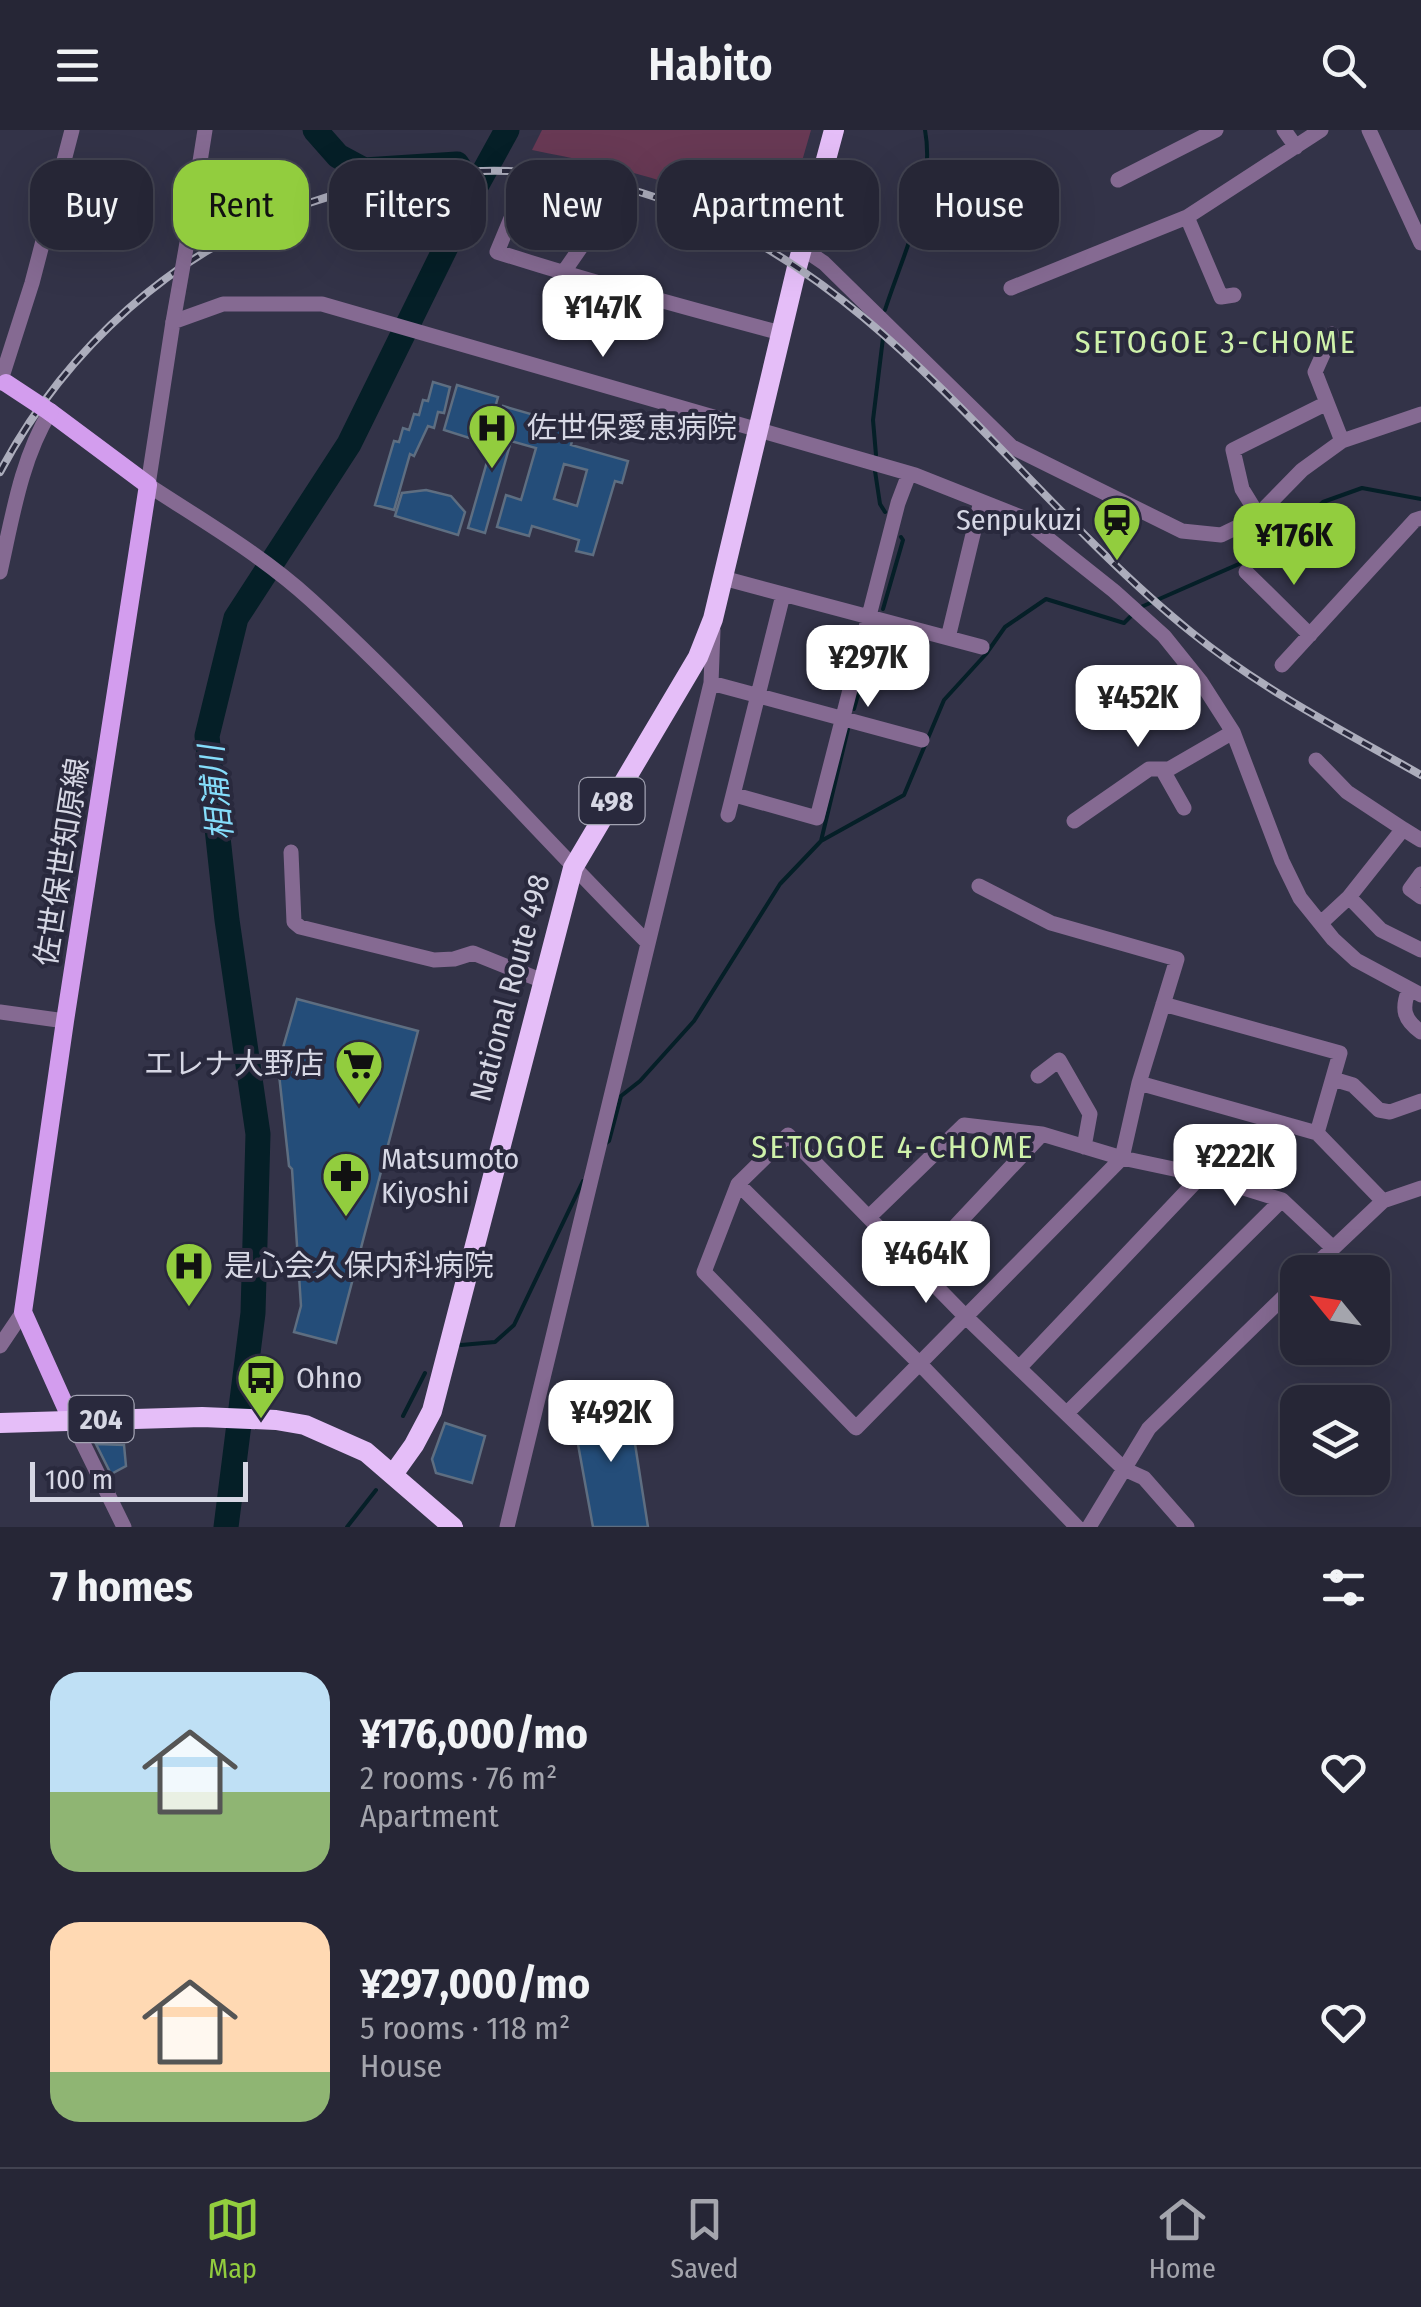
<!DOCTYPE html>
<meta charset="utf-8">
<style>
body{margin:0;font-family:"Fira Sans Condensed","Noto Sans JP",sans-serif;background:#2e2e3e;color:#f1f3f6;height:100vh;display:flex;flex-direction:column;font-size:38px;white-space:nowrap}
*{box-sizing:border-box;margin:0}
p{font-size:32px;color:#a4a5ad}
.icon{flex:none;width:55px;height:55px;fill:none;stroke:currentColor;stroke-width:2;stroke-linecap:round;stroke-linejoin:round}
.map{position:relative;height:1397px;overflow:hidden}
.panel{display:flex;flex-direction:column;background:#262636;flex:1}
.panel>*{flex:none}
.hud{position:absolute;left:30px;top:30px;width:1362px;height:90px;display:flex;gap:20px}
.needle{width:65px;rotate:300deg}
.fabs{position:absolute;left:1280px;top:1125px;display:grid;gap:20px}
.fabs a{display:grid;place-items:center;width:110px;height:110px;border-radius:20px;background:#262636;box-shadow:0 10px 40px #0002,0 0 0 2px #424351;font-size:50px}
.scale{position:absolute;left:30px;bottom:25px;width:218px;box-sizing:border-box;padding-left:10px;border:5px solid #d6d7e4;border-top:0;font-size:28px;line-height:35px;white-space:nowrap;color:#d6d7e4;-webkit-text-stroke:8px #29293d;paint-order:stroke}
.price{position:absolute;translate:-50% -85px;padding:0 22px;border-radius:20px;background:#fff;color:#222;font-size:32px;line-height:65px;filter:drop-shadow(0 2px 5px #0008)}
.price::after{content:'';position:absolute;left:50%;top:60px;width:30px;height:22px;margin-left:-15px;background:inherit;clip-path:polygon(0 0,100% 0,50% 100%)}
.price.selected{background:#92cd3e;color:#111}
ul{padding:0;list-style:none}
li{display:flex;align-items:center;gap:30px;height:250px;padding:0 50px}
li span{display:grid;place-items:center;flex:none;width:280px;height:200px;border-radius:30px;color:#555}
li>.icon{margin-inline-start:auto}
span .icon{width:120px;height:120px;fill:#fffc;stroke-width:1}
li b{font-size:42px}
h2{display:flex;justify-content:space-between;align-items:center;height:120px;padding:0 50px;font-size:42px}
.pill{padding:0 35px;border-radius:30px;background:#262636;box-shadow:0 10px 40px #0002,0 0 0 2px #424351;font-size:35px;line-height:90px}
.pill.selected{background:#92cd3e;color:#111}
header{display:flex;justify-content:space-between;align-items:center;height:130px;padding:0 50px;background:#262636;font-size:45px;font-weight:600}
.tabs{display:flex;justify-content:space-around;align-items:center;height:140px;border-top:2px solid #424351;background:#262636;font-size:28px;color:#a4a5ad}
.tabs a{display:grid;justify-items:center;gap:5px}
.tabs .selected{color:#92cd3e}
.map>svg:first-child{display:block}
.green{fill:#683954}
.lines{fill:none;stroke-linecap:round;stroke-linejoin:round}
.stream{stroke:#051f27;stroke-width:4}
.river{stroke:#051f27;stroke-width:25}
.building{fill:#244d79;stroke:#5e6e81;stroke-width:2.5;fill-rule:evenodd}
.minor{stroke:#856a92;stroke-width:15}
.major{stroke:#d39dee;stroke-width:18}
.highway{stroke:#e5bef8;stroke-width:20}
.rail-casing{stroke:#acadbc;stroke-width:8}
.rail{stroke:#29293d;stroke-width:4;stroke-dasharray:11;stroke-linecap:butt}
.minor-bridge{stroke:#856a92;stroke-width:15}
.major-bridge{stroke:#d39dee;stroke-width:18}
.labels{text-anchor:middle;stroke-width:8;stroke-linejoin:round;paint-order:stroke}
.shield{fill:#29293d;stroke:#a2a3b2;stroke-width:2.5}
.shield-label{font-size:28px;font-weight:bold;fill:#d6d7e4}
.poi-label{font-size:30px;fill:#d6d7e4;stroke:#29293d;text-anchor:start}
.street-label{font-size:30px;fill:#d6d7e4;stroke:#29293d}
.neighbourhood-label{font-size:32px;letter-spacing:2.5px;fill:#cef1aa;stroke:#29293d}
.water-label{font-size:32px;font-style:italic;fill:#85ddfb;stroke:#29293d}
</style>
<header><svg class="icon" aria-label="menu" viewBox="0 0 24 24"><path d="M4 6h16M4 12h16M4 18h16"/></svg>Habito<svg class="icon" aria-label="search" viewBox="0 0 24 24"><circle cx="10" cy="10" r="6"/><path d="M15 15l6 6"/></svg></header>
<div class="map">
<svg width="1421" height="1397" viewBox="0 0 1421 1397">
<rect width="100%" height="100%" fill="#333348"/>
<path class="green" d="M542,0h269l-30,104c-81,-48 -158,-66 -249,-84z"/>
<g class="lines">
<path class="stream" d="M885,180c18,-56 51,-121 40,-180
M876,325l-3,-35 10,-82
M875,341l5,33 5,8
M1141,477l139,-61 43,-44 39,-14 59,11
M883,479l20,-69 -2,-3
M854,579l22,-77
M821,711l27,-112
M605,1014l4,-3 12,-45 19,-15 54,-60 86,-137 41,-43 83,-46 40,-95 42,-46 19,-27 41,-28 78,24 10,-10
M461,1215l34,-3 19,-17 69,-144
M403,1286l22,-43
M347,1397l29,-37"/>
<path class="river" d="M315,0l23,26 26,14 93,-6 17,26
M226,1397l27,-214 5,-179 -31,-214 -20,-184 29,-118 113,-174 125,-254 33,-60"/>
</g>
<path class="building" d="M433,252l17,5 -6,26 -6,-1 -4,16 -6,-2 -14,30 -4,-2 -16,56 -19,-5 19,-64 5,1 4,-14 6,2 5,-16 5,1 4,-15 5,1z
M457,255l41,12 -13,46 -41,-13z
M503,276l73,21 -5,18 57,16 -6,22 -7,-2 -22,74 -17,-4 3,-11 -47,-14 -3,10 -32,-9 9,-32 15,5 15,-52 -25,-7 -26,92 -17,-5zM564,334l23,6 -10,36 -23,-7z
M426,360l25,6 14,16 -7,23 -63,-19 7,-23z
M297,869l121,32 -82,312 -42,-11 7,-26 -9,-137 -3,-3 -11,-101z
M628,1269l20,128h-55l-21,-116z
M445,1293l40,13 -13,47 -36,-10 -4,-14z
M96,1314l28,1 2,21 -15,8z"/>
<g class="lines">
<path class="minor" d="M1284,0l12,17
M1369,0l52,113
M1118,50l98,-50
M1187,87l34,80 13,-2
M188,107l17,-107
M802,118l22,15 188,184 170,84 39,4 33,-16 48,-49 40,-29 79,-27
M563,143l18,-26 5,-14 -74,-17 -15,36c94,30 189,56 284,81
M1011,158l176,-71 134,-87
M1332,204l-17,38 27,69
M0,253l32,-100 40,-153
M1258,385l-16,-26 -9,-39 94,-47
M0,442c12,-53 21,-113 50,-160
M1246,442l64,63
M723,448l259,69
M948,508l33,-137
M1282,535l133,-145 6,-2
M711,553l211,57
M1316,630l31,32 56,37
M1162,639l22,39
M735,665l82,23 81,-315 11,-29
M728,685l55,-220
M1074,691l75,-52h20l64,-37
M291,722l3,70 6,5 134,33 20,-1 19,-6 70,28
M1421,744l-11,15 11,8
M979,756l72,37 126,36 -38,124 -17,75 -266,270 -152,-156 34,-88 50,-49 178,182 158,152 20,9 43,49
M1349,767l32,33 40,20
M1321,793l28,-26 54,-68 18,11
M648,813c-113,-113 -219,-235 -337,-343 -49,-45 -108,-79 -163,-115l25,-163 50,-18h99l593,171 106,42 93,74 50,45 37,46 32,50 49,129 18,37 33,41 23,21 65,35
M1409,860c-8,19 -5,30 12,42
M1163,874l177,49 -23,80
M0,882l65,9
M1038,946l21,-16 31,54 -6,33
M1333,949l20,6 26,25 11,2 31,-11
M1139,953l178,50 66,68
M738,1054l182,180 157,163
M869,1087l95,-92 78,9 80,24 80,17 80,25 51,48
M918,1136l124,-132
M1308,1142l75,-71 38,-13
M0,1216l23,-34
M1019,1238l183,-193
M1067,1283l215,-213
M71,1289l53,108
M507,1397l204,-844 2,-53
M1089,1397l60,-99 149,-145"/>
<path class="major" d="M50,282l98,73 -83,536 -42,291 48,107"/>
<path class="highway" d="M0,1293l202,-6 74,3 29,5 61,27 87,75
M394,1343l20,-28 18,-34 141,-543 125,-211 15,-38 84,-352 37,-137"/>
<g class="rail-casing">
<path id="rail" d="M0,342c66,-124 175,-223 309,-269 205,-70 390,-23 554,114 116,97 210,220 328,315 70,57 152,99 230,143"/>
</g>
<use href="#rail" class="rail"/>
<path class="minor-bridge" d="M173,192l15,-85"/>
<path class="major-bridge" d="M6,253l44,29"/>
</g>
<defs>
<g id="hospital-pin" transform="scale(2.5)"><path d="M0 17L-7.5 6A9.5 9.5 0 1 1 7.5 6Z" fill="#92cd3e" stroke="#29293d"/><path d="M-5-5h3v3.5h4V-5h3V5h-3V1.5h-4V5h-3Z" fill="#111"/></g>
<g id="station-pin" transform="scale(2.5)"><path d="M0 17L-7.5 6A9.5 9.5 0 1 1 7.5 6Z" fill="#92cd3e" stroke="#29293d"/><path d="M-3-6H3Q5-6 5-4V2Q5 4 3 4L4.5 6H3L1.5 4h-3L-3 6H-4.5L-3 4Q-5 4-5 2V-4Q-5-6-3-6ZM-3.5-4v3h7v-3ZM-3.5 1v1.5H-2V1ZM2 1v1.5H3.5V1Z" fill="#111"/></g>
<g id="supermarket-pin" transform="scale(2.5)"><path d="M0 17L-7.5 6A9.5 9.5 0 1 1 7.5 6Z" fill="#92cd3e" stroke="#29293d"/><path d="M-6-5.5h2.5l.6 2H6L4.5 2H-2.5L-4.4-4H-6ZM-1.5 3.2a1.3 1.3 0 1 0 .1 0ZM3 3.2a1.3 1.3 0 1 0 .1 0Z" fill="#111"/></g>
<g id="pharmacy-pin" transform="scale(2.5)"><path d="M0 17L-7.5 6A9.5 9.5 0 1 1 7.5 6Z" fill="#92cd3e" stroke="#29293d"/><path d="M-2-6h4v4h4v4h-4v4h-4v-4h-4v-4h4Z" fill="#111"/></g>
<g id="bus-pin" transform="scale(2.5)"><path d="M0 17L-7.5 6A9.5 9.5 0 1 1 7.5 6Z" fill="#92cd3e" stroke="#29293d"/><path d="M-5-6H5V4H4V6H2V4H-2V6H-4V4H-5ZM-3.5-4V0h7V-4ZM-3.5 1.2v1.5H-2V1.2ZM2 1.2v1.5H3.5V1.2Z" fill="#111"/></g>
</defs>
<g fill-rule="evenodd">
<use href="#hospital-pin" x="492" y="298"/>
<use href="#station-pin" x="1117" y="390"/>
<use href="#supermarket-pin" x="359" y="934"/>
<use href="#pharmacy-pin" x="346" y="1046"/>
<use href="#hospital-pin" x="189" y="1136"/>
<use href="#bus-pin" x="261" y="1248"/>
</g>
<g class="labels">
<g class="shield">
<rect x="579.5" y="648" width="65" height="46" rx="8"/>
<rect x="68.5" y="1266" width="65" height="46" rx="8"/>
</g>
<g class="shield-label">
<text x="612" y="681">498</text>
<text x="101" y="1299">204</text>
</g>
<g class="poi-label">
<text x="527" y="308">佐世保愛恵病院</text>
<text x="1082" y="400" text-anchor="end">Senpukuzi</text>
<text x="324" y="944" text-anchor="end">エレナ大野店</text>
<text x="381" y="1039">Matsumoto<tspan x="381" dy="34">Kiyoshi</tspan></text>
<text x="224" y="1146">是心会久保内科病院</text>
<text x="296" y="1258">Ohno</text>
</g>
<g class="street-label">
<text transform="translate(62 732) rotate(-81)" y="10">佐世保世知原線</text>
<text transform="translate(510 858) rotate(-75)" y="10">National Route 498</text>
</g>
<g class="neighbourhood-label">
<text x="1216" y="223">SETOGOE 3-CHOME</text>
<text x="893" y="1028">SETOGOE 4-CHOME</text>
</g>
<g class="water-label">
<text transform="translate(216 663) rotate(-96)" y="11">相浦川</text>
</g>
</g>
</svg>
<div class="fabs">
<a><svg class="needle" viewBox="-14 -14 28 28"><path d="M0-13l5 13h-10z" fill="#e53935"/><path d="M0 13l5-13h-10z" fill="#a4a5ad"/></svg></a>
<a><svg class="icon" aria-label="layers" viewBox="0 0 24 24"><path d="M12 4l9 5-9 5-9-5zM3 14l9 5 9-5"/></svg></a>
</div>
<div class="scale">100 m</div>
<b class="price" style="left:603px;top:230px">¥147K</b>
<b class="price selected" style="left:1294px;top:458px">¥176K</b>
<b class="price" style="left:868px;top:580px">¥297K</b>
<b class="price" style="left:1138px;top:620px">¥452K</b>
<b class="price" style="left:1235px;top:1079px">¥222K</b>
<b class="price" style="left:926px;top:1176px">¥464K</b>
<b class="price" style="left:611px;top:1335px">¥492K</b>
<div class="hud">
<a class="pill">Buy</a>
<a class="pill selected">Rent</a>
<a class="pill">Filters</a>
<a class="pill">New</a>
<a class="pill">Apartment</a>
<a class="pill">House</a>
</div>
</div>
<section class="panel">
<h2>7 homes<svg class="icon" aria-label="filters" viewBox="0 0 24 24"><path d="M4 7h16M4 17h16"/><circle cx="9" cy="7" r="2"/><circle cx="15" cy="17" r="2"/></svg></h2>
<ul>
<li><span style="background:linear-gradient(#bfe0f5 60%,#8fb573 0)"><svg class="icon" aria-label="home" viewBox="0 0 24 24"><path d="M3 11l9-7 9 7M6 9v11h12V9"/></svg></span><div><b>¥176,000/mo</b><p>2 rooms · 76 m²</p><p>Apartment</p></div><svg class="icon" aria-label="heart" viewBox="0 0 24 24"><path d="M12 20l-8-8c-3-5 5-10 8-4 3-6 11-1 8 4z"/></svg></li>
<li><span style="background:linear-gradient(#ffd9b3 75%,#8fb573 0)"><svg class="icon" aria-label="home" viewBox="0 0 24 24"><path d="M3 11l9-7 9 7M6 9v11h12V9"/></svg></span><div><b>¥297,000/mo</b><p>5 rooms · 118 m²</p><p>House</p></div><svg class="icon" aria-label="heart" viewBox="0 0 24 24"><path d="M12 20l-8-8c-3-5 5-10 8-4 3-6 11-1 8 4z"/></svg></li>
</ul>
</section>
<nav class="tabs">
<a class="selected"><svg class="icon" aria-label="map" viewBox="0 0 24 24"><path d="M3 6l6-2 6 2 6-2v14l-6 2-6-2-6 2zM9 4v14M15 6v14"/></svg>Map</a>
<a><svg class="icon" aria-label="saved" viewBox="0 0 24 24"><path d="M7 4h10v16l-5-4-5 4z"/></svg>Saved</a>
<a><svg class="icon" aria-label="home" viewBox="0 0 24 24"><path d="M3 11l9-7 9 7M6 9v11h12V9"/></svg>Home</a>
</nav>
